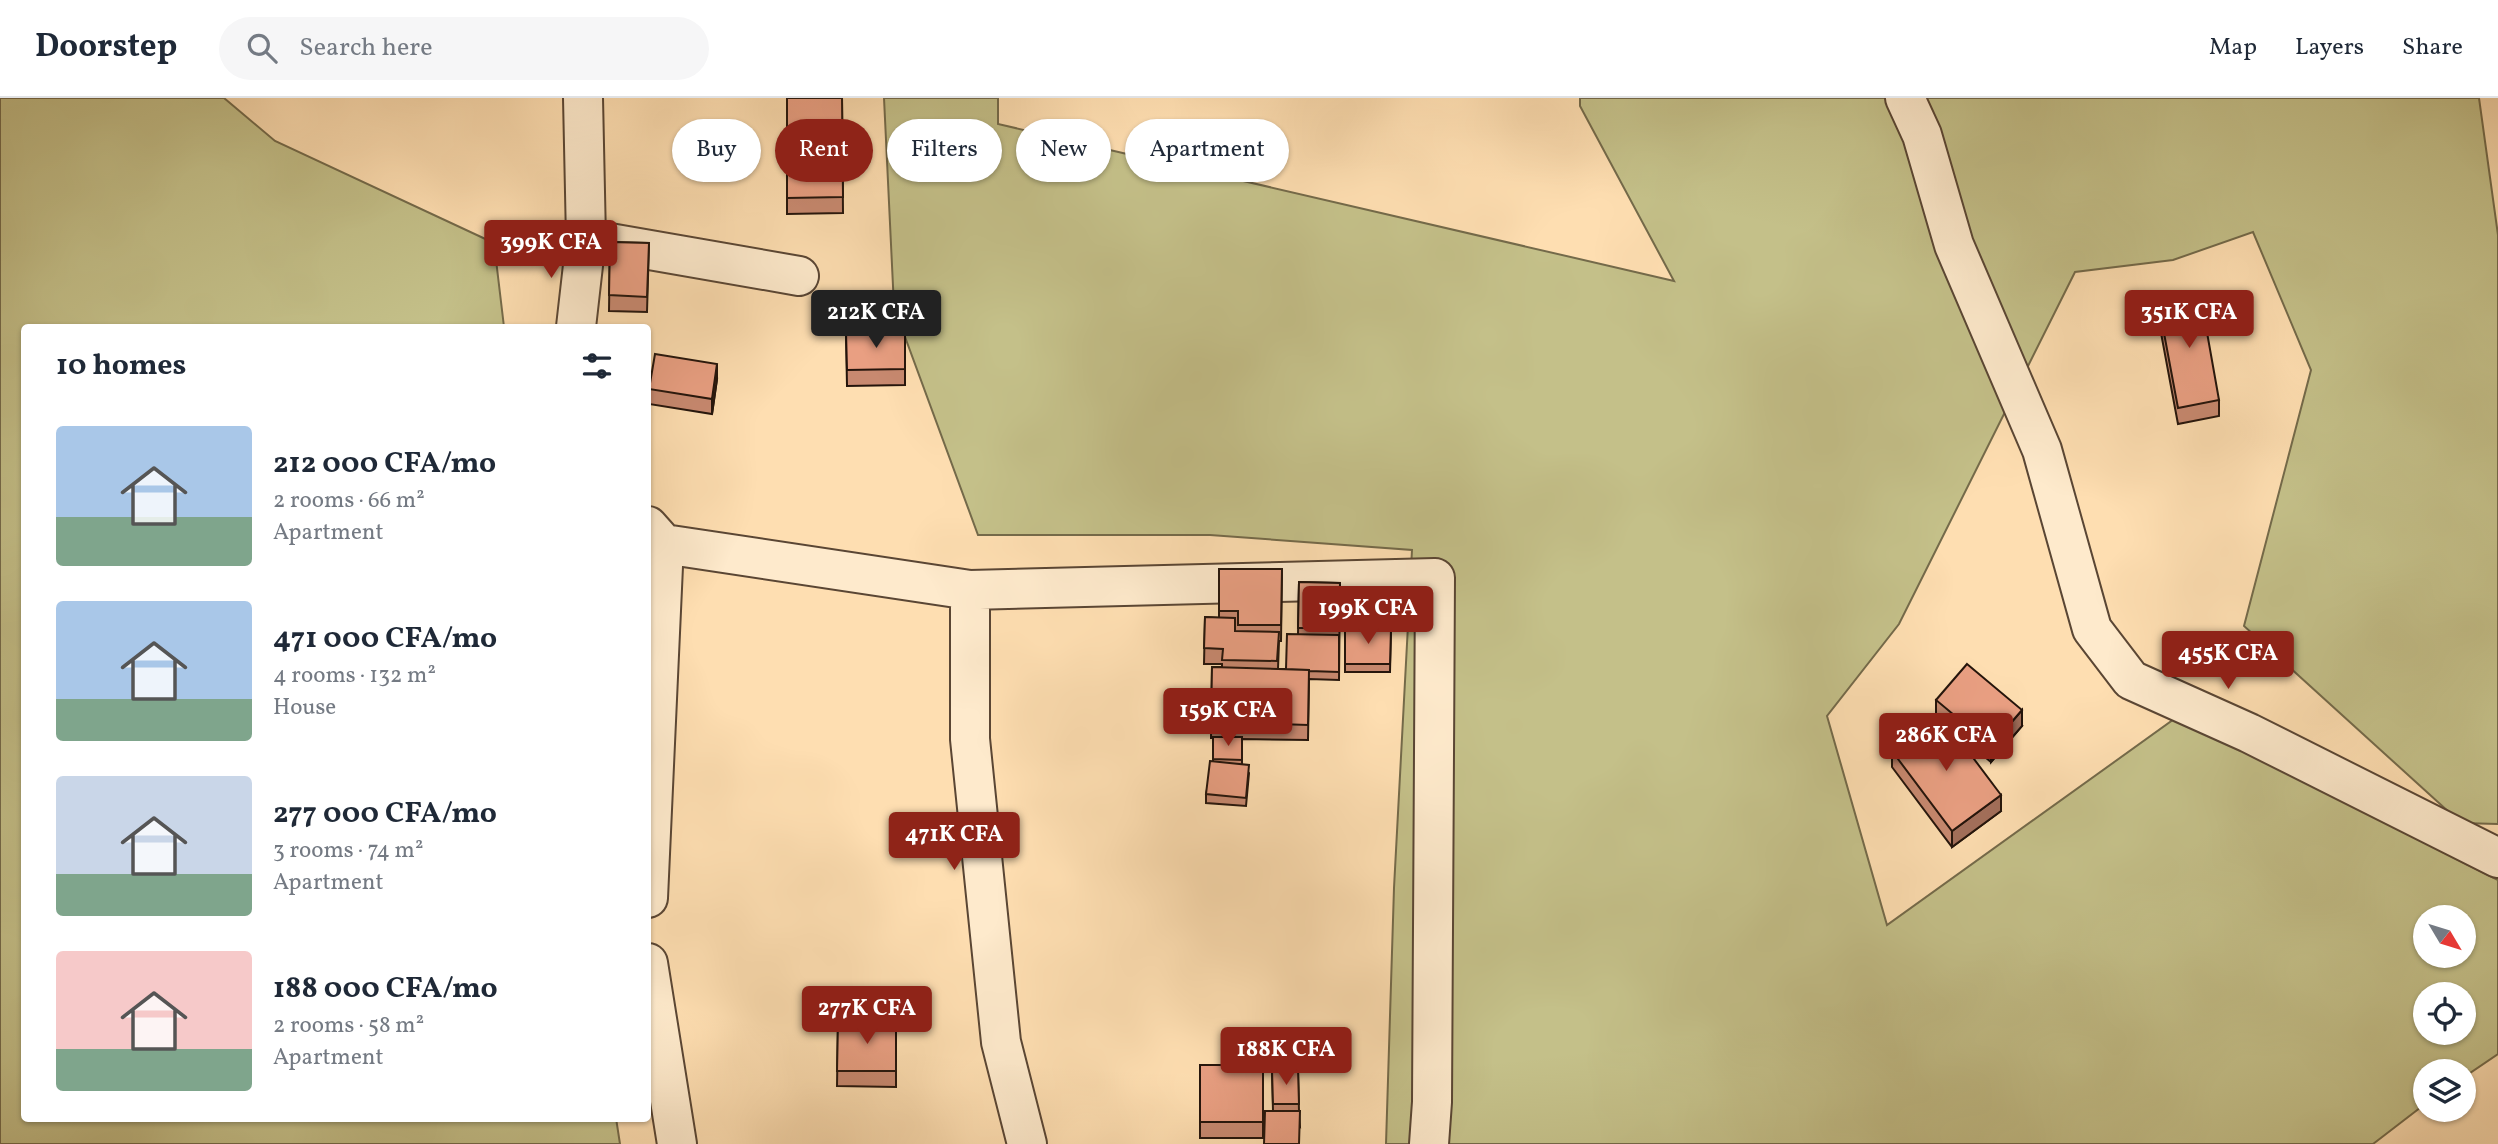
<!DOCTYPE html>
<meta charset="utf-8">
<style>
body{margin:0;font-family:Vollkorn,serif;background:#f6f6f7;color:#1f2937;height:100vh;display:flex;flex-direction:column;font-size:26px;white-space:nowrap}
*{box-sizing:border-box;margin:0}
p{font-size:23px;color:#747a83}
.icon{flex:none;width:38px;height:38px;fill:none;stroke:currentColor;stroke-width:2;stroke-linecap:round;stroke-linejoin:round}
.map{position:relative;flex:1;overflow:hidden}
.sheet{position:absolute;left:21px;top:226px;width:630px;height:798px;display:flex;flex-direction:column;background:#fff;border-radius:7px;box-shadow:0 2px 5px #0004}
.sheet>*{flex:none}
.banner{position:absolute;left:672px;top:21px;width:665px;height:63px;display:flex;gap:14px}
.needle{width:46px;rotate:128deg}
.tools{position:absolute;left:2413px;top:807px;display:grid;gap:14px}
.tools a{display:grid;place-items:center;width:63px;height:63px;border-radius:50%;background:#fff;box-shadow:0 2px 5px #0004;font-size:35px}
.price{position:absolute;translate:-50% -60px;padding:0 16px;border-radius:7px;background:#8f2418;color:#fff;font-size:23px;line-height:46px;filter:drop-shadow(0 2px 4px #0008)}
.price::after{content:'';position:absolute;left:50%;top:42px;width:21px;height:16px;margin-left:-10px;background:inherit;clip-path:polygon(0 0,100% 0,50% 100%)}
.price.active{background:#222;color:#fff}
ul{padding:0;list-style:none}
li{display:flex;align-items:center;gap:21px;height:175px;padding:0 35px}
li span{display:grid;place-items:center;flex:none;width:196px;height:140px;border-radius:7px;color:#555}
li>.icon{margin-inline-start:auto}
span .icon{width:84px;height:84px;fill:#fffc;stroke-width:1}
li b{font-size:30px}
h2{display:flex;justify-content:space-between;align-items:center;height:84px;padding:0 35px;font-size:30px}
.pill{padding:0 24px;border-radius:32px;background:#fff;box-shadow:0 2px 5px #0004;font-size:24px;line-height:63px}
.pill.active{background:#8f2418;color:#fff}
header{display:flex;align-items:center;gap:42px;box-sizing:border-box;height:98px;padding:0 35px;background:#fff;border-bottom:2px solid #e0e1e3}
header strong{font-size:33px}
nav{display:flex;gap:38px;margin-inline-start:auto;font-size:24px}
.search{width:490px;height:63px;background:#f6f6f7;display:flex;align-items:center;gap:18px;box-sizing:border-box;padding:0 24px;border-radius:38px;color:#747a83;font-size:26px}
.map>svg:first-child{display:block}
.green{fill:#c4c089;stroke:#746a4a;stroke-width:2;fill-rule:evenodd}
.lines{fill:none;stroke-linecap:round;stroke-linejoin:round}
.minor-casing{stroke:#5a4634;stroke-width:42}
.minor{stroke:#feeacc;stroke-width:38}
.wall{fill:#c88970;stroke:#24140b;stroke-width:2}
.shaded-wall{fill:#a36f5b;stroke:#24140b;stroke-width:2}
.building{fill:#e99f82;stroke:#24140b;stroke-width:2}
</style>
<header>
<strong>Doorstep</strong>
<div class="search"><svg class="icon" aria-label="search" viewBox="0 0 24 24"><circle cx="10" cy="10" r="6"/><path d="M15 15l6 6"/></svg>Search here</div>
<nav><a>Map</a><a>Layers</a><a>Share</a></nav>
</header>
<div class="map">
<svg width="2498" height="1046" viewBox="0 0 2498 1046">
<rect width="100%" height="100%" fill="#fedeb1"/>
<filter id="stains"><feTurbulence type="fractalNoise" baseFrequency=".00286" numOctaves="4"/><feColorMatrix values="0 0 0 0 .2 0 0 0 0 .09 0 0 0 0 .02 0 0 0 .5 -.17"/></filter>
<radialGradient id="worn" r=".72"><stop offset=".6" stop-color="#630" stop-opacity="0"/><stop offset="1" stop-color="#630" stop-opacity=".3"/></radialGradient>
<path class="green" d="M0,0h224l51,43 219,102 10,84h-480v791h592l4,26h-620z
M884,0h114v26l676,157 -94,-175v-8h899l19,137v589l-37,-1 -217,-197 67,-256 -58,-138 -80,28 -98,12 -176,352 -72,92 60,209 290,-208 321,163v174l-34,23v-6h-38l-1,33 -52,40h-987l8,-256 18,-338 -202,-15h-232l-84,-228zM2426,819h38v39h-38zM2426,896h38v38h-38z"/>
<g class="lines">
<g class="minor-casing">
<path id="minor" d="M1905,0l17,37 32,110 88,205 50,179 39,51 118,53 249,125
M598,143l201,35
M576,229l10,-88 -3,-141
M648,428l16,18 306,46 465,-12 -3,524 -3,42
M970,492v149l31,303 26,102
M648,800l16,-354
M648,865l29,181"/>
</g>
<use href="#minor" class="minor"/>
</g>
<path class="wall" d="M787,0h55l1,115 -56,1z
M610,144l39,1 -2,69 -38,-1z
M2158,203l61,99v16l-41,8 -20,-107z
M905,233v54l-58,1 -1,-54z
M717,281l-5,35 -63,-10v-15z
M1219,471h63l-1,72h-2l-1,28h8l12,-35 1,-52 41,1 -1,97 -30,-1 -1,61 -66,-1v25l7,9 -3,33 -40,-3v-9l7,-33v-23h-2l1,-71h10v-3h-18l1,-47 14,1z
M1345,530l46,1 -1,43h-45z
M1936,602l86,26 -31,36 -39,-33 49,82 -49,36 -60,-80v-16l46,-34 -2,-1z
M838,923l58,1v65l-59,-1z
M1200,967h63v73h-63z
M1298,971l1,42 1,16 -27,-16 -1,-41z"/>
<path class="shaded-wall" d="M717,266v15l-5,35v-15z
M2022,612v16l-31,36v-16z
M2001,697v16l-49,36v-16z"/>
<path class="building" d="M787,0h55l1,99 -56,1z
M610,144l39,1 -2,54 -38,-2z
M2200,195l19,107 -41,8 -20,-107z
M905,233v38l-58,1 -1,-38z
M655,256l62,10 -5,35 -63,-10z
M1219,471h63l-1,56h-43v-14h-19z
M1299,484l41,1 -1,45h-41z
M1205,519l30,1v13l44,1 -2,29 -55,-1 1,-11 -19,-1z
M1345,530l46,1 -1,35h-45z
M1287,536l52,1v37l-30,-1v-1l-23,-1z
M1967,566l55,46 -31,36 -55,-46z
M1212,569l97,3 -1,55 -97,-3z
M1941,617l60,80 -49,36 -60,-80z
M1213,639h29v23l-29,-1z
M1210,663l39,4 -3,33 -40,-4z
M838,923l58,1v49h-59z
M1200,967h63v57h-63z
M1298,971l1,35h-26l-1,-34z
M1265,1013h35l-1,33h-35z"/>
<rect width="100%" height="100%" filter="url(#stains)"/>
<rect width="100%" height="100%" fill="url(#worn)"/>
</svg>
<div class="tools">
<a><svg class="needle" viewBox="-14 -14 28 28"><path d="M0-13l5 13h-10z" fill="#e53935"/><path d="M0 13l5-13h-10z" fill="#747a83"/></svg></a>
<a><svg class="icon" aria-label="locate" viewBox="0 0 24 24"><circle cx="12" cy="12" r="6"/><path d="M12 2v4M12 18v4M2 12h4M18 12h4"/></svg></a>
<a><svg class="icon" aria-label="layers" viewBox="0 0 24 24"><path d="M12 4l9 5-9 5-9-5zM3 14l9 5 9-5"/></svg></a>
</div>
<b class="price" style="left:551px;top:182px">399K CFA</b>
<b class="price active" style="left:876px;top:252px">212K CFA</b>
<b class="price" style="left:2189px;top:252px">351K CFA</b>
<b class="price" style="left:1368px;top:548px">199K CFA</b>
<b class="price" style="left:2228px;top:593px">455K CFA</b>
<b class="price" style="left:1228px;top:650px">159K CFA</b>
<b class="price" style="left:1946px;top:675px">286K CFA</b>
<b class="price" style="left:954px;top:774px">471K CFA</b>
<b class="price" style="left:867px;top:948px">277K CFA</b>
<b class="price" style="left:1286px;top:989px">188K CFA</b>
<div class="banner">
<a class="pill">Buy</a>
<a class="pill active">Rent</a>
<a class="pill">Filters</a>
<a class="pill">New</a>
<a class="pill">Apartment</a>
</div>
<section class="sheet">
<h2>10 homes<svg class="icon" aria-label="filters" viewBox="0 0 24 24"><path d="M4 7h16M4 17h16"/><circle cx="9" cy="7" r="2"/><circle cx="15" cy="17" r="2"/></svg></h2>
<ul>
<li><span style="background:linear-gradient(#a9c7e8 65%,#7fa58c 0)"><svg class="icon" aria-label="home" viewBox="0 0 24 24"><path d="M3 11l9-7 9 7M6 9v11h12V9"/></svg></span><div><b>212 000 CFA/mo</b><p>2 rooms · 66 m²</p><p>Apartment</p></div></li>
<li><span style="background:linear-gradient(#a9c7e8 70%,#7fa58c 0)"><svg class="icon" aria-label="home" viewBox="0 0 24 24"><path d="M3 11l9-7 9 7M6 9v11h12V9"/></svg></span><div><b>471 000 CFA/mo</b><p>4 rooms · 132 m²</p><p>House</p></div></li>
<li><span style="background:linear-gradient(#c9d6e8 70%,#7fa58c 0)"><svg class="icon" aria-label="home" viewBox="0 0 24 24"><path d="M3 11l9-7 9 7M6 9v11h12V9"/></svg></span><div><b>277 000 CFA/mo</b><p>3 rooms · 74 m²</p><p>Apartment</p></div></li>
<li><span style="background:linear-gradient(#f6c9c9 70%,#7fa58c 0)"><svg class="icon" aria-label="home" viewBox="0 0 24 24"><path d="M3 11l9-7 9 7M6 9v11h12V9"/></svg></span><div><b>188 000 CFA/mo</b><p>2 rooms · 58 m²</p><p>Apartment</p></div></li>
</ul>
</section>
</div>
